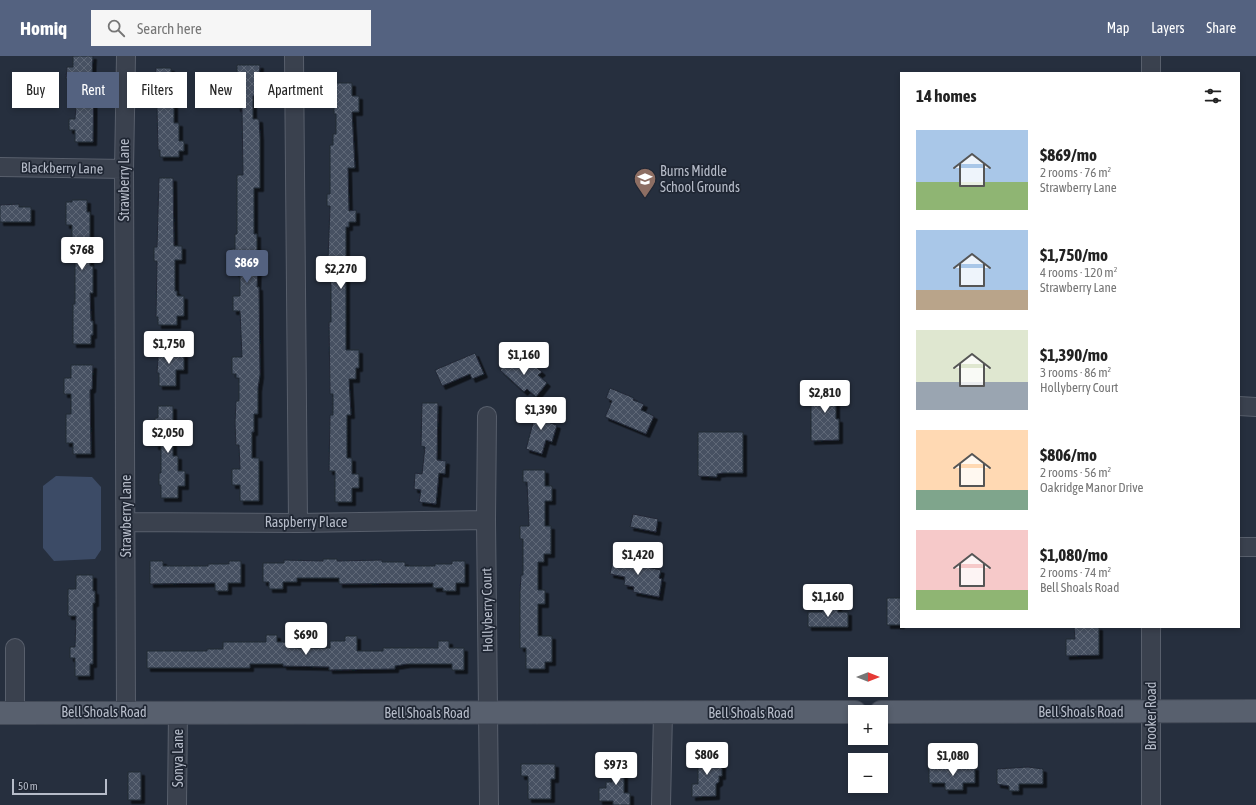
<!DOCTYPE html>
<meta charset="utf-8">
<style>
body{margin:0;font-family:"Asap Condensed",sans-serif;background:#f6f6f6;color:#222;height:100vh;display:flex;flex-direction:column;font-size:15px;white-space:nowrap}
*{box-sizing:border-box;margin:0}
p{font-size:13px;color:#767676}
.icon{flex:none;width:22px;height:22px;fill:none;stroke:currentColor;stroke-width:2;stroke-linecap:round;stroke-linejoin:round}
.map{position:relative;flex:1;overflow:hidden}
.panel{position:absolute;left:900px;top:16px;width:340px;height:556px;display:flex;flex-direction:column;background:#fff;border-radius:0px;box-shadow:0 2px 6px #0003}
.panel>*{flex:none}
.top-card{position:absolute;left:12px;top:16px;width:380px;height:36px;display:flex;gap:8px}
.needle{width:26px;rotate:90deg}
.buttons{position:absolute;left:848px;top:601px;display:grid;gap:8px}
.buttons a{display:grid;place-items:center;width:40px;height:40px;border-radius:0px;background:#fff;box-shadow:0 2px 6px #0003;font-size:20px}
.scale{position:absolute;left:12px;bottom:10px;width:95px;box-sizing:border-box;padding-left:4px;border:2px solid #b6bcc9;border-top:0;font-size:11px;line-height:14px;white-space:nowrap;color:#b6bcc9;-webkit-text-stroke:3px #1f2633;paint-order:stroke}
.price{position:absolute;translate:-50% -34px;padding:0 9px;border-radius:4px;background:#fff;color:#222;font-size:13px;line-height:26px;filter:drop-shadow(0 1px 2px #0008)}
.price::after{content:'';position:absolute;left:50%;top:24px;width:12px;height:9px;margin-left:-6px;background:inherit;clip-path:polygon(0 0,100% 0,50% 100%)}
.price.current{background:#546280;color:#fff}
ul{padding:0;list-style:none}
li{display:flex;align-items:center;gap:12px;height:100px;padding:0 16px}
li span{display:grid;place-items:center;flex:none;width:112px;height:80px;border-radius:0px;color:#555}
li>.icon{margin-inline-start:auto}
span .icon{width:48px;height:48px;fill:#fffc;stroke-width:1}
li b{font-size:17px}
h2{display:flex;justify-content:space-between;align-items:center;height:48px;padding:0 16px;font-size:17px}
.tag{padding:0 14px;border-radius:0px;background:#fff;box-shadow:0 2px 6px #0003;font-size:14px;line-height:36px}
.tag.current{background:#546280;color:#fff}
header{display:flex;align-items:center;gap:24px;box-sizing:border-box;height:56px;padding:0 20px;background:#546280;color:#fff}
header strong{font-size:19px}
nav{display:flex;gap:22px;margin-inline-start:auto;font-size:14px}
.search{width:280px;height:36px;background:#f6f6f6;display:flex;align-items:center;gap:10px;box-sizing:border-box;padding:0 14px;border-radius:0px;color:#767676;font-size:15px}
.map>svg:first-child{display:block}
.water{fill:#3c4b66}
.building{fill:url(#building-cross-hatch);stroke:#212835;filter:url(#shadow)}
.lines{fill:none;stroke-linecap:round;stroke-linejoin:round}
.minor-casing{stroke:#585f6c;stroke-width:20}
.major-casing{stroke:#434a57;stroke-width:24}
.minor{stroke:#3a414e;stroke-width:18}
.major{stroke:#58606e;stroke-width:22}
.labels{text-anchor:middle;stroke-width:3.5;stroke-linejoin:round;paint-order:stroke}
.street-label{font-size:14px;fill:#b6bcc9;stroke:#1f2633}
.poi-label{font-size:14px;fill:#b6bcc9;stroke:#1f2633;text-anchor:start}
</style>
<header>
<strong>Homiq</strong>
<div class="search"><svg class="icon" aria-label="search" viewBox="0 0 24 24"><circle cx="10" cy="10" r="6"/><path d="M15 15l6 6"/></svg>Search here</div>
<nav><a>Map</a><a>Layers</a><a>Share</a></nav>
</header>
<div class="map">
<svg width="1256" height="749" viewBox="0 0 1256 749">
<defs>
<pattern id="building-cross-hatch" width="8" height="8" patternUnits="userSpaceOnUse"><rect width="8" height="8" fill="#475162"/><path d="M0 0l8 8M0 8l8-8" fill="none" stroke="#5f6877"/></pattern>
<filter id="shadow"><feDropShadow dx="3.5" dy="3.5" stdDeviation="0" flood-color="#0009"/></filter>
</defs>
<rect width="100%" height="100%" fill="#262f3e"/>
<path class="water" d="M56,420l36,1 9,10v63l-6,9 -41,2 -11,-13v-62z"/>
<path class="building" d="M73,0h20l-1,18h2l-1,68h-18v-12h-6v-11h6l3,-40h-12l1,-12h6z
M237,9h23l-2,31h-5v23h6l1,18v51h-6v46h3v17h2l-2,36h2l1,88 -2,13v26h-4v18h-2v26h7v43h-19v-16h-8v-16h8l-1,-24h-3l-1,-22 1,-22h3v-23h-3v-4h-4v-17h10l-2,-46h-7v-15h7v-23h-5v-8h-4v-16h4v-15h2v-59h6l-1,-67h-5v-9h-7v-21h7z
M156,12h15v6h9v16h-6v33h5v18h5v10h-5v6h-19v-7h-2l-1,-42 -1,-12h-3z
M330,27h22v13h7v16h-7l3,56h-7l1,43 7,-1v12h-7v5h-3v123h13v18h-3v11h-7l2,36h-4v43h5v16h7v14h-7v14h-17v-31h-6l1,-56h3v-21h-3l-1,-72h2v-36l-3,-26 2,-54h-3v-12h3v-49h3v-11h3v-20h-2v-18h-4z
M159,122h14l1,68h8v14h-7v31h2v5h7v20h-7v9h-19v-8h-2l1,-56h-3v-14h3z
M72,144h15v12h3v54h3v27h-3l1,28h2v14h-2v9h-18v-40h2v-65h-3v-14h-6v-23h6z
M19,148v3h12v15h-31v-17z
M159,288h17v10h8v16h-8v16h-17v-13h-2z
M475,297l9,21 -12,5 -2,-5 -28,12 -7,-16z
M511,300l13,11 5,-6 13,11 -4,3 9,8 -11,14 -9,-8 -3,3 -24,-22z
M71,309h22l-1,24 -2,1 1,64h-18v-11h-7v-29h5v-20h-7v-16h7z
M818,327h18v36h3v21l-28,1v-40h7z
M610,332l24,10 -1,2 11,4 -3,6 13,6 -8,18 -41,-17 7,-16 -6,-3z
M422,347h16l-1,57 9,1 -1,13 -6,-1 -3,31 -17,-2 2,-12 -7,-1 1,-16 7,1 3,-27 -4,-1z
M158,350h15v50h5v15h7v15h-7v12h-17v-13h-2v-12h2v-27h-6v-28h3z
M537,352l16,4 -3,11 7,2 -5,17 -6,-2 -4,14 -16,-5z
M698,376h45v41h-20l-6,1v3l-19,-1z
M523,414h22v16h7v15h-7v25h6v28h-7v8h-6v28h7v14h-7v32h14v26h-7v7h-19v-21h-6v-56l1,-17h2v-36h-3v-13h9l-2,-44h-4z
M633,458l25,5 -2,13 -26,-5z
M614,499l15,3v2l19,4 -1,3 14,3 -2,8 3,1 -3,18 -26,-5 1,-5 -10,-2 1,-8 -15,-3z
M323,503h14v2l45,-1v2h23v4h30v-2h17v-3h13v22h-9v8h-13v-3h-10v-5l-94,1v-6h-42v4h-14v7h-14v-7h-6v-19h21v-3l39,1z
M150,505h13v5h45v-2h21v-3h12v22h-13v8h-13v-8l-65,1z
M76,519h17v16h2v12h-2v61h-3v12h-15v-18h-5v-11h5l1,-31h-8v-27h8z
M887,542h14v27h-14z
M822,549h16v7h10v15h-40v-15h14z
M1074,571h25v28l-33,1v-17h9z
M266,579h11v7h18v6h35v-7h15v-5h12v15h26v-3h55v-7h11v7h15v22h-12v-6h-45l-12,2v3l-66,1v-3l-46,-1v-2h-33v4h-103v-17h60v-2h16v-7h43z
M698,699h18v8h6v13h-3v6l-3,2v12l-24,1v-13h6z
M612,703h12v34h6v12h-17v-4h-14v-13h7v-6h6z
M521,708h34v15h-4v20h-23v-23h-7z
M975,711v16h-12v7h-18v-7h-16v-15z
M1028,711l15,2v15h-24v7h-10v-5l-12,-2v-15z
M128,716h13v28h-13z"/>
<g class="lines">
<g class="minor-casing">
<path id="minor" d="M126,0l-2,113 2,543
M294,0l4,467
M1151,0v17
M0,111l124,2
M1239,350l17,1
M487,360l-1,104 3,285
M126,466l172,1 188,-3
M1239,491h17
M15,592v65
M177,749l1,-93
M661,749l2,-92
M1151,749v-178"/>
</g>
<g class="major-casing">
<path id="major" d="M881,656l375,-1
M0,657l855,-1"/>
</g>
<use href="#minor" class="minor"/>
<use href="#major" class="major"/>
</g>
<defs>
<g id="school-pin" transform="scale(1.15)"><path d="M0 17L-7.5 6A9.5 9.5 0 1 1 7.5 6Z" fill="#8d6e63" stroke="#1f2633"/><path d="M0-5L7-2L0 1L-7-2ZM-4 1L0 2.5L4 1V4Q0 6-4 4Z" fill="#fff"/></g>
</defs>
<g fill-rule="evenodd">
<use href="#school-pin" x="645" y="123"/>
</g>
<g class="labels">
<g class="street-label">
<text transform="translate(62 112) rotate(1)" y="5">Blackberry Lane</text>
<text transform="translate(124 124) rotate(-90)" y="5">Strawberry Lane</text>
<text transform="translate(126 460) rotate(-90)" y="5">Strawberry Lane</text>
<text x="306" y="471">Raspberry Place</text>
<text transform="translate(487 554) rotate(-91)" y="5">Hollyberry Court</text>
<text x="104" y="661">Bell Shoals Road</text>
<text x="1081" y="661">Bell Shoals Road</text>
<text x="427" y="662">Bell Shoals Road</text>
<text x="751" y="662">Bell Shoals Road</text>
<text transform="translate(1151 660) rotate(-90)" y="5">Brooker Road</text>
<text transform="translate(178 702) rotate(-90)" y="5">Sonya Lane</text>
</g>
<g class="poi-label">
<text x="660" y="120">Burns Middle<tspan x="660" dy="16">School Grounds</tspan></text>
</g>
</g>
</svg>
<div class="buttons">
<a><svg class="needle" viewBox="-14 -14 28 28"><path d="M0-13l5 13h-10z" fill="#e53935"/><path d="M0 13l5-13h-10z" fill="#767676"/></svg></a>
<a>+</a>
<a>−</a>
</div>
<div class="scale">50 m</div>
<b class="price" style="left:82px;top:215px">$768</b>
<b class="price current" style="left:247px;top:228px">$869</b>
<b class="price" style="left:341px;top:234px">$2,270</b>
<b class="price" style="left:169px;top:309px">$1,750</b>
<b class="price" style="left:524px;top:320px">$1,160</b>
<b class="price" style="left:825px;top:358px">$2,810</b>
<b class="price" style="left:541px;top:375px">$1,390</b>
<b class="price" style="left:168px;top:398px">$2,050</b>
<b class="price" style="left:638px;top:520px">$1,420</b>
<b class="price" style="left:828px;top:562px">$1,160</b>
<b class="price" style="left:306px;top:600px">$690</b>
<b class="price" style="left:707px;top:720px">$806</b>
<b class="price" style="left:953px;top:721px">$1,080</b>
<b class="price" style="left:616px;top:730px">$973</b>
<div class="top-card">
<a class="tag">Buy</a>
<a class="tag current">Rent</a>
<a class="tag">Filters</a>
<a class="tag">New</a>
<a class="tag">Apartment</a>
</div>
<section class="panel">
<h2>14 homes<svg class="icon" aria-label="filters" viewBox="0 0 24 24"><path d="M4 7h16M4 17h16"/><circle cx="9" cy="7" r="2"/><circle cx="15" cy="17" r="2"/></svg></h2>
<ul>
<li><span style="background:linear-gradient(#a9c7e8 65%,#8fb573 0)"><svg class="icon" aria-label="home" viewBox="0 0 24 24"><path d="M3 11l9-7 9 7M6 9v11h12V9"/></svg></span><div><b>$869/mo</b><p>2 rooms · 76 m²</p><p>Strawberry Lane</p></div></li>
<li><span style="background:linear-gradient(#a9c7e8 75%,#b9a48a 0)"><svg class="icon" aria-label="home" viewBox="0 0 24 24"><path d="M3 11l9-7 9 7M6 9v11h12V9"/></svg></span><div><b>$1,750/mo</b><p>4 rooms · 120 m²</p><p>Strawberry Lane</p></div></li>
<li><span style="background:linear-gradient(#dfe7d0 65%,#9aa5b1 0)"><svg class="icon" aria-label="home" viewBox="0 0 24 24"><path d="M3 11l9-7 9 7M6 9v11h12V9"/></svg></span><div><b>$1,390/mo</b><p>3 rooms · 86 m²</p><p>Hollyberry Court</p></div></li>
<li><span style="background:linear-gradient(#ffd9b3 75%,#7fa58c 0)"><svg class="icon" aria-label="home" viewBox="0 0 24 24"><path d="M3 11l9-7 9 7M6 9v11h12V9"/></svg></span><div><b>$806/mo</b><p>2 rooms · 56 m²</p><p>Oakridge Manor Drive</p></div></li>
<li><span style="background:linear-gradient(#f6c9c9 75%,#8fb573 0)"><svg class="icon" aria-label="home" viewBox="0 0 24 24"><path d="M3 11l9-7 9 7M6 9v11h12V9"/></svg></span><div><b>$1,080/mo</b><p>2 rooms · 74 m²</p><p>Bell Shoals Road</p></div></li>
</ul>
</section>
</div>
